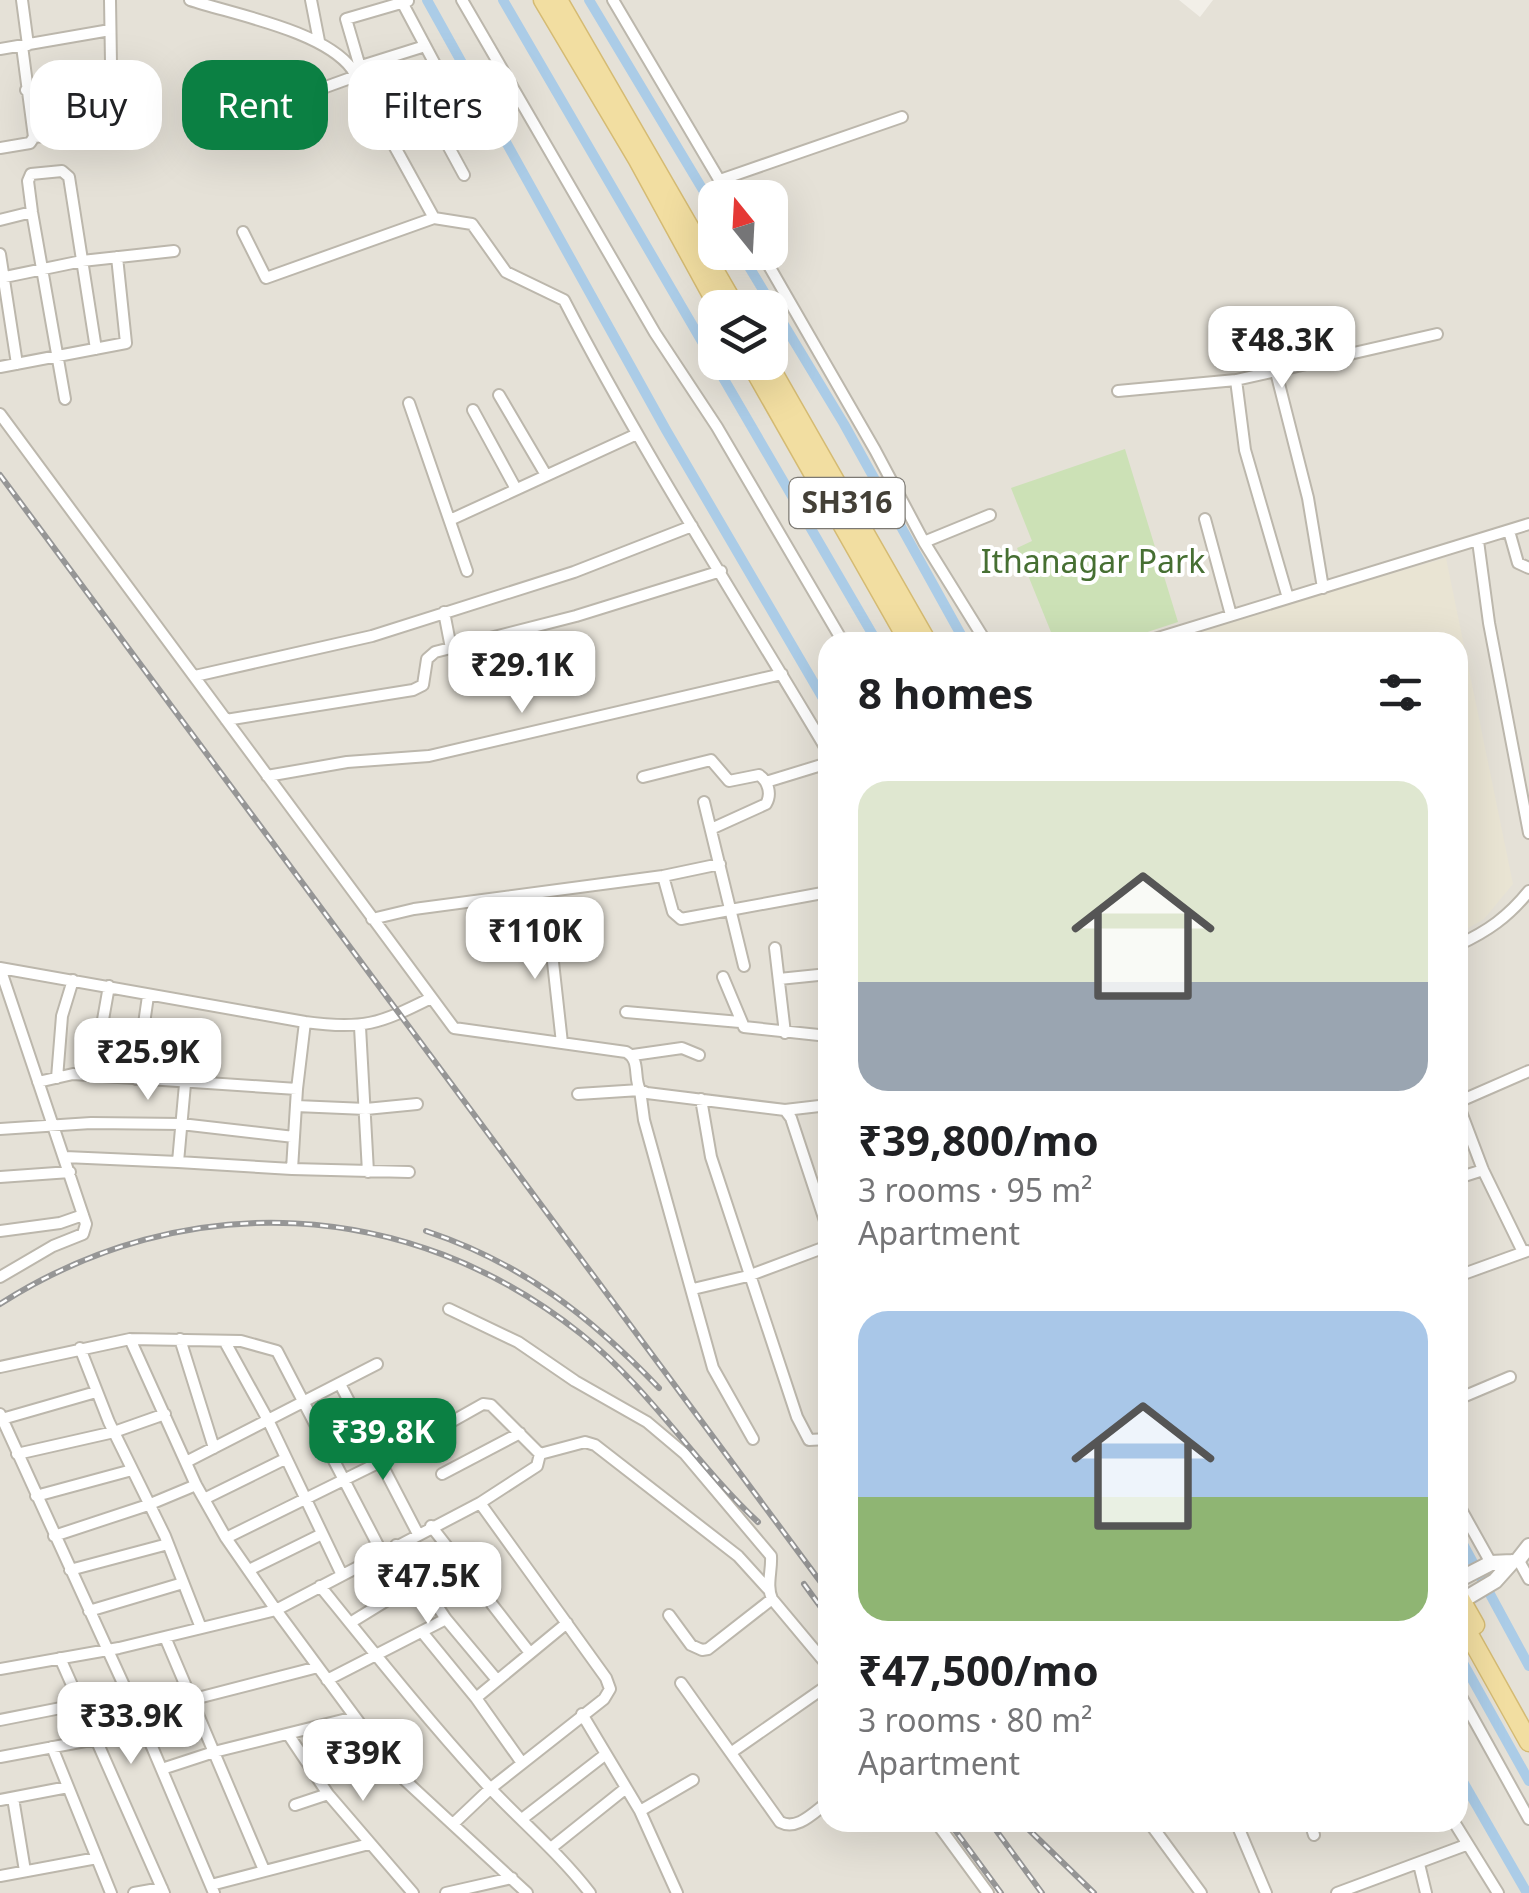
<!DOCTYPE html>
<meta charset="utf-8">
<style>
body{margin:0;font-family:"Noto Sans",sans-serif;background:#f2f2f2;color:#202124;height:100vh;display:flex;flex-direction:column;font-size:38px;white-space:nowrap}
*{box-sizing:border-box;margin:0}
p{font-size:32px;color:#757577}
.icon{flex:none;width:55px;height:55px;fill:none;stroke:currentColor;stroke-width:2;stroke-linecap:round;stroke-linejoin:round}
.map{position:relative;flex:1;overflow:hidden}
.panel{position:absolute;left:818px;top:632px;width:650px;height:1200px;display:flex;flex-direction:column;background:#fff;border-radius:30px;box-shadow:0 10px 40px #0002}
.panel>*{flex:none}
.banner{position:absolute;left:30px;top:60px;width:638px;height:90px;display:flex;gap:20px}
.needle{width:65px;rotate:342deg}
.fabs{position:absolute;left:698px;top:180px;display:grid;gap:20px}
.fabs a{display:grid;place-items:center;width:90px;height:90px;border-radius:20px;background:#fff;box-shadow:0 10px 40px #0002;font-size:50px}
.price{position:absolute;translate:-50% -85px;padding:0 22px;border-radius:20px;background:#fff;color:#222;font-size:32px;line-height:65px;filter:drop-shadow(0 2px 5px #0008)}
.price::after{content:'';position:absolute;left:50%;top:60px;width:30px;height:22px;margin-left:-15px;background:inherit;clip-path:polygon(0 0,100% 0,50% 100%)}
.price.on{background:#0b8043;color:#fff}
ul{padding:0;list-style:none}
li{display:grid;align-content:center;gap:20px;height:530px;padding:0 40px}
li span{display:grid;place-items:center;height:310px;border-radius:30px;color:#555}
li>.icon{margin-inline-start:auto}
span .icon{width:180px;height:180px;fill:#fffc;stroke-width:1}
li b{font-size:42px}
h2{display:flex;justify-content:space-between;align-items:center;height:120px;padding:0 40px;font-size:42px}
.pill{padding:0 35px;border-radius:30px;background:#fff;box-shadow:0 10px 40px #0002;font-size:35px;line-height:90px}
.pill.on{background:#0b8043;color:#fff}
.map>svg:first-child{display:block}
.residential{fill:#e5e1d7;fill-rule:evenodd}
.education{fill:#e9e4d3}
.green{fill:#cce1b6}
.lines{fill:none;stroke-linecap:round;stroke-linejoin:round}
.canal{stroke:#abcce7;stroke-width:10}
.minor-casing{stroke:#bcb7ac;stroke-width:14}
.tertiary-casing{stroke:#bcb7ac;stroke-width:18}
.primary-casing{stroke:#d5bb73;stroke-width:21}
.minor{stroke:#fff;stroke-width:10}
.tertiary{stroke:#fff;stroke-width:14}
.primary{stroke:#f2dea1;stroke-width:18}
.rail-casing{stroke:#969696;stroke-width:6}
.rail{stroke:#fff;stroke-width:2.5;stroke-dasharray:8;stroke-linecap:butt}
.labels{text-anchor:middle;stroke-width:8;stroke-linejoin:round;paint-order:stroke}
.shield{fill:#fff;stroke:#7c7973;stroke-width:2.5}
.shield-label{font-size:30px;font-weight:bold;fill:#444037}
.park-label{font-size:32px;fill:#466f32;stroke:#fff}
</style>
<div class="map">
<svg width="1529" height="1893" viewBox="0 0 1529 1893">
<rect width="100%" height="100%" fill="#f2efe8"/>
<path class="residential" d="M0,0h1179l21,17 13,-17h316v1893h-1529zM715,198h55v54h-55zM715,308h55v54h-55zM828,642h630v1180h-630z"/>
<path class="education" d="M1446,558l67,326 -29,35 -26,15v-292h-291l70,-24z"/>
<path class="green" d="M1125,449l53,173 -61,20h-62l-38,-94 15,-7 -21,-53z"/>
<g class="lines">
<path class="canal" d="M427,0l239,430 162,277
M503,0l374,642
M589,0l126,210
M740,252l104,172 121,218
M1458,1535l71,131
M1458,1654l71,127
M1458,1773l69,120"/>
<g class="minor-casing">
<path id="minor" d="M22,0l6,45
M110,0l1,63 8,19
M190,0c46,15 134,31 162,69l82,149 38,6 34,48 58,28c80,155 175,302 264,452
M311,0l8,41
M462,0l193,333 62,94 126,215
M613,0l117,198
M22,46l12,91 106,-10
M0,49l110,-19
M360,67l-14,-48 62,-18
M355,68l70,-22
M26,90l87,-21
M420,94l44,81
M287,101l69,-25
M373,110l67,-21 5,-6 -42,-79
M0,148l30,-5 4,-6
M720,180l182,-63
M0,220l32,-8
M243,232l23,46 168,-60
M761,252l114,198 49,92 62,100
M0,254l17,110
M0,278l82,-17 92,-10
M0,367l126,-24 -9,-86
M1276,372l32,126 15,90
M1236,380l9,70 43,148
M1118,391l118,-11 201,-46
M499,395l47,80
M65,399l-33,-187 -4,-31 3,-7 31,-3 7,6 27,172
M409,403l58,168
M473,410l43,79
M0,414l454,614 172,24c15,8 7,25 14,38l7,3 138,17 6,8 37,112
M1205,519l26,96
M450,520l187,-86
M1509,531l9,32 11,5
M1478,541l11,82 40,210
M924,542l66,-27
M444,612l7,36
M1145,642l384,-118
M195,676l177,-40 202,-64 118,-46
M226,720l187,-30 10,-5 4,-26 8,-7 141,-36 145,-45
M267,776l80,-14 82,-6 353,-82
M643,777l68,-17 18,21 30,-6c9,6 13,19 7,29l-55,25
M766,782l62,-19
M704,802l40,164
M663,876l10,36 8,7 147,-27
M548,917l14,126
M372,919l42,-10 249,-33 57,-12
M1458,945c30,-14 50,-28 71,-54
M775,948l10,85
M0,968l86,256 -3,10 -30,12 -53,31
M0,968l305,54
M723,977l21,50 84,9
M779,979l49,-5
M626,1012l114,10
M360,1027l8,145
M633,1055l49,-7 17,7
M93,1076l16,-90
M57,1078l5,-62 11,-36
M136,1079l12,-83
M38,1082l35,-8 224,15 8,-67c58,8 74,2 126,-24
M185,1084l-7,78 114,7 5,-80
M578,1094l62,-4 4,30 69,248 40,71
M701,1099l10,58 86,260 12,23 19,-1
M1458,1102l71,-31
M1458,1104l25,66 40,82
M296,1106l70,3 51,-5
M785,1110l43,-5
M0,1129l91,-6 90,1 113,13
M65,1157l113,5
M292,1169l117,3
M0,1177l70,-5
M1458,1178l25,-8
M0,1231l60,-8 23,-8
M1458,1276l69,-25
M693,1289l55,-13 80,-30
M449,1309l69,33 57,39 72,41 38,32 86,102c1,15 -5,29 1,43
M130,1339l111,2 36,10 105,202
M180,1339l34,109
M225,1342l43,78 74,155
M80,1348l29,74 56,114 36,92
M0,1367l130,-28 66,146 30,53 50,72 119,161 132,122
M340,1384l78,150
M1458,1399l52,-22
M0,1414l153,335 61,144
M2,1419l94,-27
M17,1454l97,-22 51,-18
M540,1454l45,-12 10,3 143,111 30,33
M186,1462l191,-98
M442,1474l78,-41
M36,1496l96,-26
M204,1499l81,-40
M1458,1504l33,59
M431,1526l99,127
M54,1536l94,-31 48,-20
M396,1545l50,74 51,61
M1513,1562l6,-1 10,18
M70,1570l98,-26
M249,1570l73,-36
M320,1586c55,68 110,137 169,201 34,36 71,67 101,106
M89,1611l94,-28
M669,1615l22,30 11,5 6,-1 64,-50 56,67
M350,1623l70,-43
M422,1632l54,66 46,65
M165,1637l99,233
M60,1658l104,235
M0,1669l119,-21 157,-38 204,-107 57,-37 3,-12 -49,-49 -8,-1 -103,58 -154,76
M327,1680l119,-61
M681,1683l99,139c17,9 33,-9 48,-20
M1458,1691l71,128
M476,1698l91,-75
M190,1700l128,-33
M582,1714l58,97 37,82
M0,1720l81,-16
M288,1734l40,60 85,99
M52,1747l59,146
M732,1752l96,-67
M0,1757l96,-18
M162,1769l52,-17 141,-35
M13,1798l12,73
M0,1800l68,-13
M295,1805l33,-11
M640,1811l53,-31
M522,1819l84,-65
M936,1822l52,71
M1149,1822l52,71
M1236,1822l30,71
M1310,1822l4,13
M1454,1822l44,71
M453,1824l38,-36 113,-89 6,-10 -4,-11 -126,-175
M551,1848l75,-60
M1419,1864l7,29
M0,1876l97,-18
M211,1885l158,-41
M134,1893l28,-5
M446,1893l66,-15
M1337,1893l129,-48"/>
</g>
<g class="tertiary-casing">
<path id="tertiary" d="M1518,1560l11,-14
M1458,1580l33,-17 21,-1
M1458,1603l37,-22 17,-19"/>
</g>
<g class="primary-casing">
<path id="primary" d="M543,0l95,160 81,148
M558,0l178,308
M750,362l159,280
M767,362l160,280
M1458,1595l17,30
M1458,1615l71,127"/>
</g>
<use href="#minor" class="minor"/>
<use href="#tertiary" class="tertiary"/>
<use href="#primary" class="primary"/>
<g class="rail-casing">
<path id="rail" d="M0,475l828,1117
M426,1231c96,32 164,85 233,157
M0,1304c185,-118 409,-107 581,30 68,54 114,129 177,188
M804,1584l24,33
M949,1822l52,71
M990,1822l52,71
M1021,1822l73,71"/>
</g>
<use href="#rail" class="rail"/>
</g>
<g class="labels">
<rect class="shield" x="789.5" y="478" width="115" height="50" rx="8"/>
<g class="shield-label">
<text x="847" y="513">SH316</text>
</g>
<g class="park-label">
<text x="1093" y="573">Ithanagar Park</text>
</g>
</g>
</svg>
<div class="fabs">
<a><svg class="needle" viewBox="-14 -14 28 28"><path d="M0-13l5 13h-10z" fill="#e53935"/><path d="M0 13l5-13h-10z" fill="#757577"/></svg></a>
<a><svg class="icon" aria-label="layers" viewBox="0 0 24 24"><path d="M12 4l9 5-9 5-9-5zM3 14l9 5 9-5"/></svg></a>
</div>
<b class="price" style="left:1282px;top:391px">₹48.3K</b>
<b class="price" style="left:522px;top:716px">₹29.1K</b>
<b class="price" style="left:535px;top:982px">₹110K</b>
<b class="price" style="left:148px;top:1103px">₹25.9K</b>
<b class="price on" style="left:383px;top:1483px">₹39.8K</b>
<b class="price" style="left:428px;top:1627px">₹47.5K</b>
<b class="price" style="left:131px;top:1767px">₹33.9K</b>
<b class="price" style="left:363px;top:1804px">₹39K</b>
<div class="banner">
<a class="pill">Buy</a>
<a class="pill on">Rent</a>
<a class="pill">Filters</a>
</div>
<section class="panel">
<h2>8 homes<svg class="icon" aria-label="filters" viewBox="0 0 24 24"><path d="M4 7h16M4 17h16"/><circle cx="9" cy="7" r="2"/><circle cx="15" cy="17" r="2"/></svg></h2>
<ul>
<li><span style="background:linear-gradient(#dfe7d0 65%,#9aa5b1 0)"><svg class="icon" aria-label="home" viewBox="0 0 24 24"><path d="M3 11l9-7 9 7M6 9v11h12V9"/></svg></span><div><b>₹39,800/mo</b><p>3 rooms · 95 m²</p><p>Apartment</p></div></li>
<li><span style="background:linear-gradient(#a9c7e8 60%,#8fb573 0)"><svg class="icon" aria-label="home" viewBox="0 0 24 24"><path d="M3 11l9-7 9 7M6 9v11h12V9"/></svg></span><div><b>₹47,500/mo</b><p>3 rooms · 80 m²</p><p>Apartment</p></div></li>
</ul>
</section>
</div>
